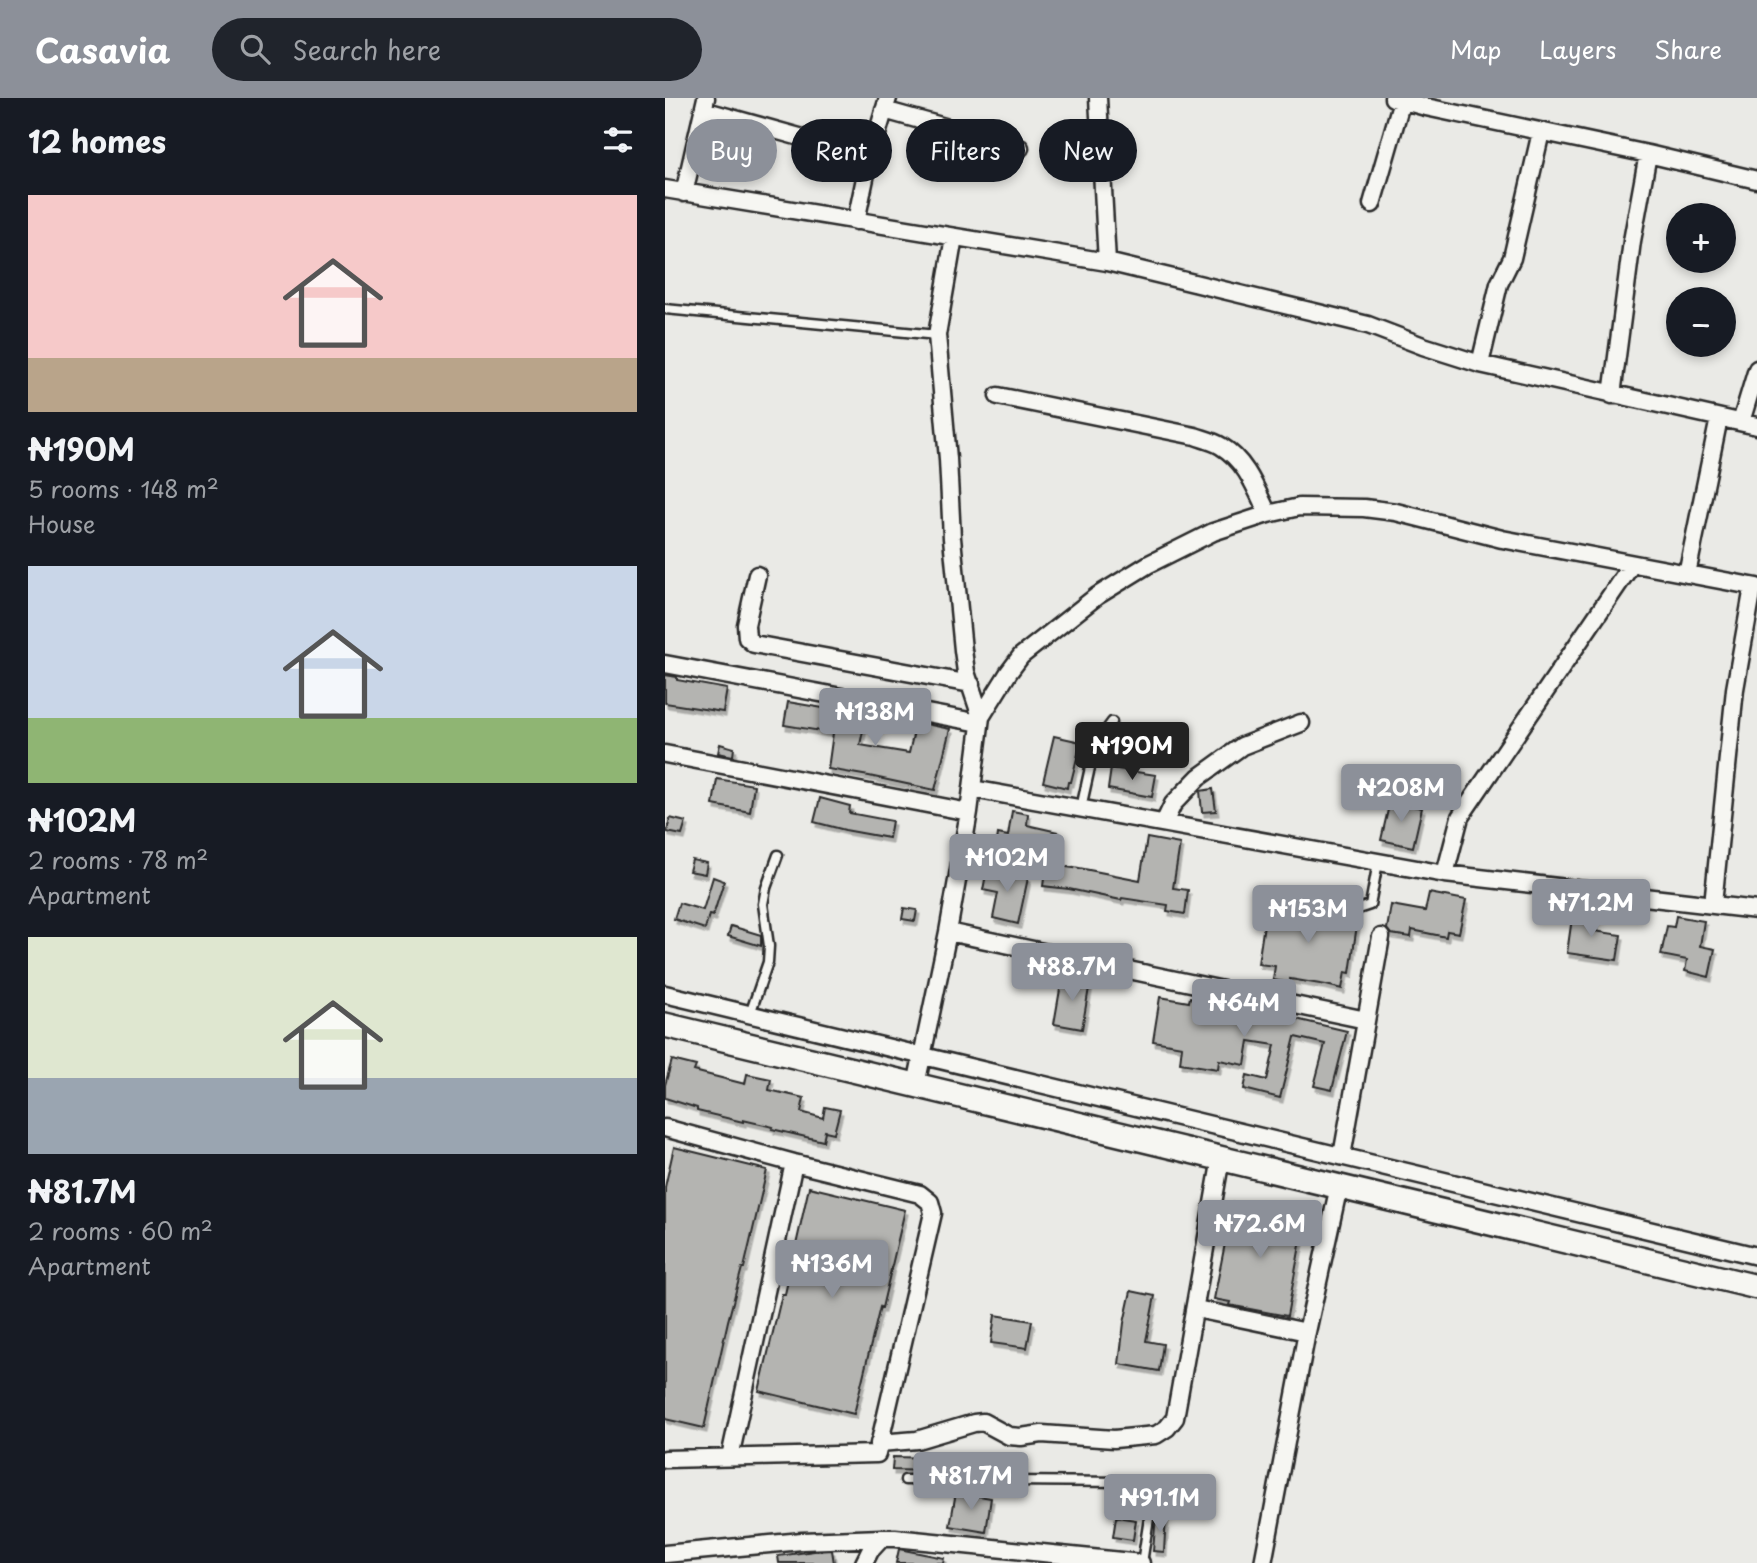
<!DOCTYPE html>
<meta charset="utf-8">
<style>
body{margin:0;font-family:"Playpen Sans",sans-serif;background:#20242c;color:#f1f3f6;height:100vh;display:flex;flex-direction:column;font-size:26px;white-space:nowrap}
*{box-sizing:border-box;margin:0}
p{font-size:23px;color:#9ea1a6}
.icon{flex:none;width:38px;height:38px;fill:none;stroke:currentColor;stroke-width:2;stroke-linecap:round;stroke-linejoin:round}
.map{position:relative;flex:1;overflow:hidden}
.panel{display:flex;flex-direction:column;background:#171b24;width:665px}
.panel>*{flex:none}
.top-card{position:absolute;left:21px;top:21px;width:665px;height:63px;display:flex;gap:14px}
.fabs{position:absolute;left:1001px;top:105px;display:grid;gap:14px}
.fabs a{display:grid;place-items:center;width:70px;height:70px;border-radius:50%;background:#171b24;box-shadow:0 4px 10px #0003;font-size:35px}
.price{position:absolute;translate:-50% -60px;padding:0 16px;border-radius:7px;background:#8c9099;color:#fff;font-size:23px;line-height:46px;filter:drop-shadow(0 2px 4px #0008)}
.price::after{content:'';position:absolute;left:50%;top:42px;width:21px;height:16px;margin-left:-10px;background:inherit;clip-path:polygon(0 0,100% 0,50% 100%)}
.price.current{background:#222;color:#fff}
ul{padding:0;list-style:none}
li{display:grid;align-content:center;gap:14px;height:371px;padding:0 28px}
li span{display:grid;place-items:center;height:217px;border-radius:0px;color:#555}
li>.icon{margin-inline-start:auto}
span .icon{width:126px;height:126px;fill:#fffc;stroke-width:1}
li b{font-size:30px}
h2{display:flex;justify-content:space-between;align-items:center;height:84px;padding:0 28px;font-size:30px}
.pill{padding:0 24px;border-radius:32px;background:#171b24;box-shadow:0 4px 10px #0003;font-size:24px;line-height:63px}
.pill.current{background:#8c9099;color:#fff}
header{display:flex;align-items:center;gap:42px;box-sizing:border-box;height:98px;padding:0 35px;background:#8c9099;color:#fff}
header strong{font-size:33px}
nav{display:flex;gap:38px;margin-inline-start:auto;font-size:24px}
.search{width:490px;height:63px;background:#20242c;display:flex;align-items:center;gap:18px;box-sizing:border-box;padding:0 24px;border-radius:38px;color:#9ea1a6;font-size:26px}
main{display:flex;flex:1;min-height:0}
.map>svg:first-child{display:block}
.building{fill:#b4b4b1;stroke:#2b2b2b;stroke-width:2;filter:url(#shadow)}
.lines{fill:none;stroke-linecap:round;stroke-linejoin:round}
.lane-casing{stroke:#2b2b2b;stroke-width:13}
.street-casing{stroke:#2b2b2b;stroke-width:21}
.secondary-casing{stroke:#2b2b2b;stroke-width:28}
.lane{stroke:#f6f6f2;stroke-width:8}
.street{stroke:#f6f6f2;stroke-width:16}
.secondary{stroke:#f6f6f2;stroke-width:23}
</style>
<header>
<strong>Casavia</strong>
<div class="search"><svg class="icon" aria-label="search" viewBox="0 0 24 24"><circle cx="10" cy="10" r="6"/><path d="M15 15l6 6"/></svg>Search here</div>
<nav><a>Map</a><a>Layers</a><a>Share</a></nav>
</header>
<main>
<section class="panel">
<h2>12 homes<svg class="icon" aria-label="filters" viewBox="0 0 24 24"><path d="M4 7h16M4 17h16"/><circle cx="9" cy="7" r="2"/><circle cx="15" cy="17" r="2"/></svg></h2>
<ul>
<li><span style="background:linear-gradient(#f6c9c9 75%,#b9a48a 0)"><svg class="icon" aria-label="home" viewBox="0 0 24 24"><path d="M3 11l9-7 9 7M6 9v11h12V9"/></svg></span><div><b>₦190M</b><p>5 rooms · 148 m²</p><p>House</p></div></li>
<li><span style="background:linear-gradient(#c9d6e8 70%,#8fb573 0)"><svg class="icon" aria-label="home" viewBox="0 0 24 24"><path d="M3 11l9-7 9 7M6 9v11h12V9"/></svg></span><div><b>₦102M</b><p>2 rooms · 78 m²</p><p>Apartment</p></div></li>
<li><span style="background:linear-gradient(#dfe7d0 65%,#9aa5b1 0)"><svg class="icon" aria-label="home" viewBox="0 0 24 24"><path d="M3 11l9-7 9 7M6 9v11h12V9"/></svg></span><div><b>₦81.7M</b><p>2 rooms · 60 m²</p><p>Apartment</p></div></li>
</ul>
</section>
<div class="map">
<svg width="1092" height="1465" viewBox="0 0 1092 1465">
<defs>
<filter id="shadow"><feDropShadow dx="2.5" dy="4.5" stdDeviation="0" flood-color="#0004"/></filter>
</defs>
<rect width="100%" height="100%" fill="#eaeae6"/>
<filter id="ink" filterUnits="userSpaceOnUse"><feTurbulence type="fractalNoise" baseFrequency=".0143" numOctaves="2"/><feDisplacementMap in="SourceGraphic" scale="14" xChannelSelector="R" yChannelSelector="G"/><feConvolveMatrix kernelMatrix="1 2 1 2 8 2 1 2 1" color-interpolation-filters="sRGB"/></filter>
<g filter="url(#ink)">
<path class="building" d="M0,577l12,2v3l50,9 -4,23 -58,-9z
M123,604l41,7 -1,4 37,8 -5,24 49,8 7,-31 34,7 -15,61 -66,-14 -41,-7 5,-36 -49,-8z
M389,638l27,6 -10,40h-3l-1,6 -24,-6z
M55,646l14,4 -1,8 -15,-3z
M446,670l45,7 -4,22 -44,-8z
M52,681l37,6 -4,27 -37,-7z
M548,691l3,22 -14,1 -2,-21z
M155,700l30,8 -1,7 43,8 -3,17 -44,-8 -31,-8z
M725,703l32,7 -9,39 -32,-7z
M347,713l16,3 -1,11 31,7 -6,30 -27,-6 1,-3 -30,-5 2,-14 10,2z
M5,720l16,4 -4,13 -15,-3z
M482,740l33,6 -7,44 15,2 -3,24 -18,-3 1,-6 -46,-7 -1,2 -52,-11 -26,-3 3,-22 28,4v-1l66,13z
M27,762l15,3 -2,11 -16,-3z
M322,771l41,9 -10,46 -25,-6 5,-25 -15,-3z
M48,779l11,4 -11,35 -4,-1 -4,14 -31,-10 5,-16 24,7z
M764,795l37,7 -7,33 -12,-2 -1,6 -34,-7 -1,7 -20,-3 -4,-5 4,-24 34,6z
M602,806l91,14 -8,55 -5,-1 -3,17 -16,-4 -36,-6v4l-17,-3 2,-14 -17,-2z
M239,810l13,2 -2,11 -13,-2z
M908,813l24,4 -3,16 27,4 -4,25 -50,-7z
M1011,818l28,5 -4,25 15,3 -6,28 -24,-6 2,-11 -26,-5 6,-29 7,1z
M66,828l30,9v11l-33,-10z
M397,880l28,4 -8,47 -28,-5z
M495,899l29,5 1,-5 46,6 40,9 -1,2 72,17 -15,59 -18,-4 11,-42 -30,-7 -15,61 -36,-9 3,-14 20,5 8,-35 -26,-4 -4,24 -26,-5 -1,9 -38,-6 2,-17 -29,-5z
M7,962l24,6 -2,5 51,13 2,-10 24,5 -2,11 35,8 -3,14 22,6 2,-11 15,3 -6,23 -9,-2 -2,10 -51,-12 1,-2 -30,-7v2l-46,-11v-3l-32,-10v-13z
M9,1049l93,23 -23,98h-2l-14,53 -24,107 -39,-9v-232z
M144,1089l96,23 -23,98 -2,-1 -26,107 -95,-23 23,-97h3z
M568,1105l32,9 40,6 -18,98 -58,-11 1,-3 -16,-3z
M466,1193l24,5 -9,45 17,3 -4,27 -40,-7 5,-41z
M330,1217l37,6 -5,27 -36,-5z
M228,1359l84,2v13l-85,-2z
M291,1394l35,6 -5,34 -36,-6z
M491,1417h10l-2,37 -11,-1z
M451,1419l20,3 -3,20 -20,-3z
M234,1451l45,9 -1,5h-47z
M167,1452l2,13h-55l-1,-7 36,-5z"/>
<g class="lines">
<g class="lane-casing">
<path id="lane" d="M0,211l272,26
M416,710l14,-63 17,-23
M608,798l85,13 12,-4 8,-43
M85,916l18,-52 1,-16 -6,-42 3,-16 12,-33
M240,1382l222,2 12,3 9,5 2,12 -1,16 -7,45"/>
</g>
<g class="street-casing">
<path id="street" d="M433,0l9,164
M728,0l33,9 222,47 -16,87 -20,154
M38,12l104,29 61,25
M219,12l136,38
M983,56l109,26
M0,91l442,73 261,63 55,21 57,18 277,62
M19,95l22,-95
M707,106l30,-104
M191,123l12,-57 20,-66
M289,139l-17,98 11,124 4,79 11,112 3,22 15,45
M815,266l19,-80 13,-26 29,-126
M333,298l197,40c8,3 18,5 26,10 25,15 35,43 47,68
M1076,324l16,-53
M1022,476l32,-156
M92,477l-11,50 1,13 7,6 217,40
M0,566l315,59
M0,656l304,58
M308,691l472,85 312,36
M499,725l9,-19 26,-27 43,-31 59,-23
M780,776l15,-57 172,-253
M1048,806l22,-215 18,-102
M283,834l418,88
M0,896l1092,262
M251,987l32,-153 21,-120 12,-95 28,-45 12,-16 76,-60 52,-32 64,-32 55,-18 31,-7 65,1 32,4 106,27 255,48
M0,1030l129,35 126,31 10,8 3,11 -56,241 -212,5
M677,1058l39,-219
M531,1211l111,23
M214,1345l38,-3 57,-17 9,-1 26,14 12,1 21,-3 72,5 42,-4 11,-7 8,-10 46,-260
M65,1359l64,-294
M0,1456l137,-13 80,-3
M199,1465l6,-12 12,-13h13l246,25
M598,1465l44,-231 32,-146"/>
</g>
<g class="secondary-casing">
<path id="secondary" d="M0,927l1092,262"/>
</g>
<use href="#lane" class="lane"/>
<use href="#street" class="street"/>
<use href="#secondary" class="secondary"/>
</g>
</g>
</svg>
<div class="fabs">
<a>+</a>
<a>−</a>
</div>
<b class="price" style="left:210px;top:650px">₦138M</b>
<b class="price current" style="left:467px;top:684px">₦190M</b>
<b class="price" style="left:736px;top:726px">₦208M</b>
<b class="price" style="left:342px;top:796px">₦102M</b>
<b class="price" style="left:926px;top:841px">₦71.2M</b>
<b class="price" style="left:643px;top:847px">₦153M</b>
<b class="price" style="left:407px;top:905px">₦88.7M</b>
<b class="price" style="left:579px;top:941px">₦64M</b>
<b class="price" style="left:595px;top:1162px">₦72.6M</b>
<b class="price" style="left:167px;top:1202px">₦136M</b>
<b class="price" style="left:306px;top:1414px">₦81.7M</b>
<b class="price" style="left:495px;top:1436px">₦91.1M</b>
<div class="top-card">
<a class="pill current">Buy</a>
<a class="pill">Rent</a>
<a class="pill">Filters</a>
<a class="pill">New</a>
</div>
</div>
</main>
